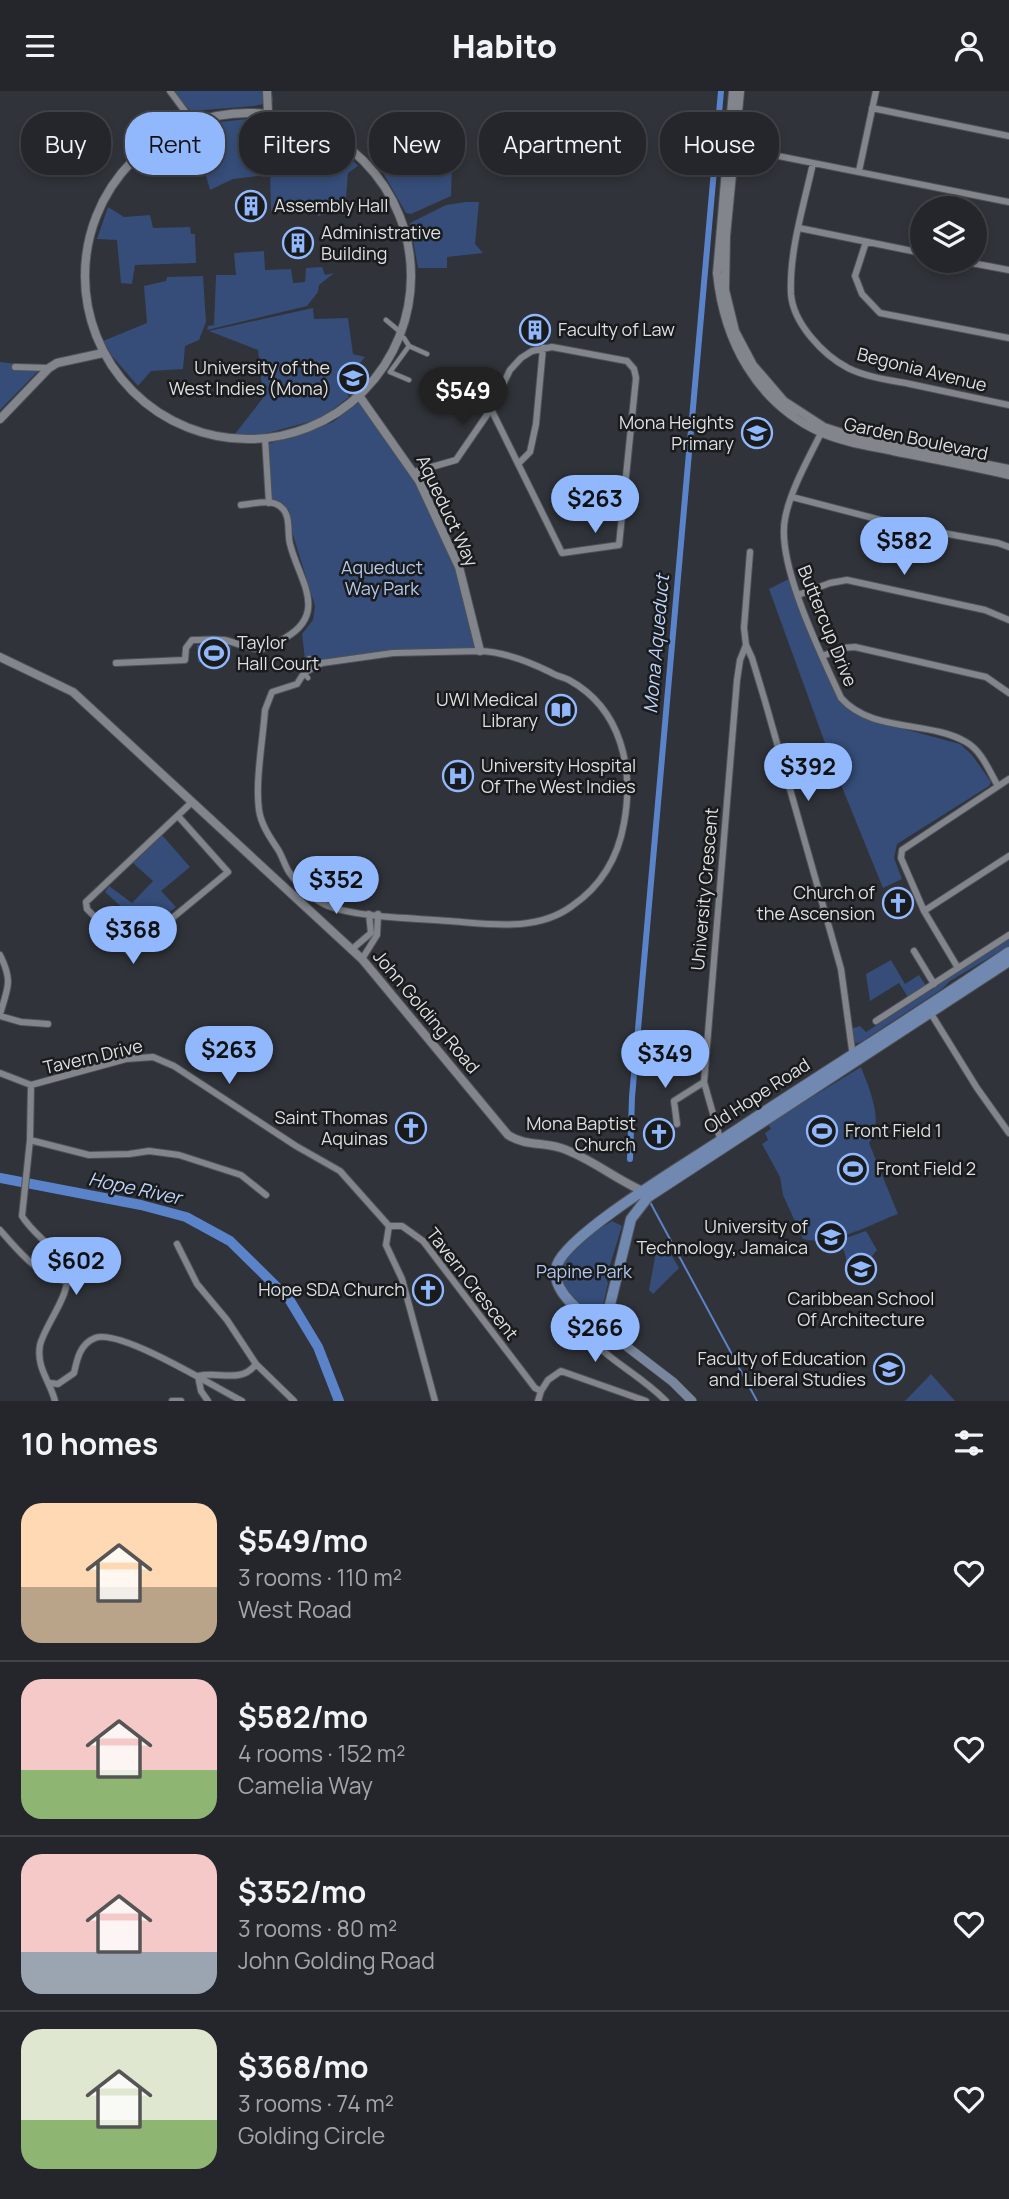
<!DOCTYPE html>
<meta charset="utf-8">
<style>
body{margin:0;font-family:Manrope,sans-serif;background:#303237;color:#f1f3f6;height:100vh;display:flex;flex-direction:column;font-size:26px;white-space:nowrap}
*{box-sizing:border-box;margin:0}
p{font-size:23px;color:#a3a5a9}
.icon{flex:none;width:38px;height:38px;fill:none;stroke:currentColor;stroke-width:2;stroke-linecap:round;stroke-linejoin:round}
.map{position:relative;height:1310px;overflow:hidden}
.side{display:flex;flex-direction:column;background:#24262b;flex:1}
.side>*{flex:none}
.banner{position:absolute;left:21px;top:21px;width:968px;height:63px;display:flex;gap:14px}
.controls{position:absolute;left:910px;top:105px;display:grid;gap:14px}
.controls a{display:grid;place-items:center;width:77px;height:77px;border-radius:50%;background:#24262b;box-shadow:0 4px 10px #0003,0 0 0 2px #414347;font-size:35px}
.price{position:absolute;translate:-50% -60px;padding:0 16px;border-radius:24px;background:#91b8fd;color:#111;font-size:23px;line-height:46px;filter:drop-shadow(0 2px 4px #0008)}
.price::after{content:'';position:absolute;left:50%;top:42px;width:21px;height:16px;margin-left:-10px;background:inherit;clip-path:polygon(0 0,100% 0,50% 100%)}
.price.on{background:#222;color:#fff}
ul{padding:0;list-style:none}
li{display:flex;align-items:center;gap:21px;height:175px;padding:0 21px}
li+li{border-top:2px solid #414347}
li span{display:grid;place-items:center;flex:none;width:196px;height:140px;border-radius:21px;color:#555}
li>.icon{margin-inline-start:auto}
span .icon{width:84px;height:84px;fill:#fffc;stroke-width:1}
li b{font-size:30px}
h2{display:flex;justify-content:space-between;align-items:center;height:84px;padding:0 21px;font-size:30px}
.tag{padding:0 24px;border-radius:28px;background:#24262b;box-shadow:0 4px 10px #0003,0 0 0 2px #414347;font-size:24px;line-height:63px}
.tag.on{background:#91b8fd;color:#111}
header{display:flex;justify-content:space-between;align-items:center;height:91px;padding:0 21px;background:#24262b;font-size:32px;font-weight:800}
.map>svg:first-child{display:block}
.green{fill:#354d78}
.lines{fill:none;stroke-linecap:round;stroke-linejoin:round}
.stream{stroke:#5b83c9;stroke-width:2}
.canal{stroke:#5b83c9;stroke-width:6}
.river{stroke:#5b83c9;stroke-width:10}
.pedestrian-casing{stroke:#4f5256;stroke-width:6}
.minor-casing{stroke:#4f5256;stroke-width:8}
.tertiary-casing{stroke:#4f5256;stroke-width:10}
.secondary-casing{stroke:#4f5256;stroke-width:10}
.primary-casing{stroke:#4f5256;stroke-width:12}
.pedestrian{stroke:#82868c;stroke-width:4.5}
.minor{stroke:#82868c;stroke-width:6}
.tertiary{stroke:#82868c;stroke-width:8}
.secondary{stroke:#79879e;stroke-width:9}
.primary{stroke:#7188b0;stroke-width:10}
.labels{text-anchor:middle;stroke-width:5;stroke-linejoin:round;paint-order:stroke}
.poi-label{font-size:18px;fill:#dddfe2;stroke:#1a1b1d;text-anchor:end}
.street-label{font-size:18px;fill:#dddfe2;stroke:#1a1b1d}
.park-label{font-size:18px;fill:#b2c8ee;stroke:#1a1b1d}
.water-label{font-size:19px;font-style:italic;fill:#bdd3fa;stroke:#1a1b1d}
</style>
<header><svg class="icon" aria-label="menu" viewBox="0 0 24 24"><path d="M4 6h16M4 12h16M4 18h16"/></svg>Habito<svg class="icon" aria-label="person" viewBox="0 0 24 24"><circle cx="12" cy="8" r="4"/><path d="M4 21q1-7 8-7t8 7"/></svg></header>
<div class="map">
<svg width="1009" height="1310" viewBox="0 0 1009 1310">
<rect width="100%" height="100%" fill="#303339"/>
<path class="green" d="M171,0h101l1,11 -19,4 -63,5z
M265,26l1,58 -33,4 -23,11 -13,-47 -19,-6 33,-14z
M275,29l35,11 29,15 19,20 -10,7 -3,37 -27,6 -3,-9 -24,-1 -5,6 -15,-1 -2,-85 3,-5z
M453,44l-2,61 -40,18 -5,-1 -24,-42z
M466,111h13l-4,42 8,9 -36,4v11h-29l-8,-45 36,-18z
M108,116l16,10 26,-2 3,13 37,-1 1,7h4l1,29 -61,2 -3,19 -11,-1 -4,-43 -20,-1z
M264,160l1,19 26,-1 2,14 12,-1 1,-14 16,-1 3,8 9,-2 -15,12 -1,7 -11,14 -100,24 1,-4 6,-1 2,-50h20l-2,-22z
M203,185l3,46 -7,18 -14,6 -2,23 -32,2 -13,15 -26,-30 -9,-15 44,-18 -3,-37 22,-5 1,-4z
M313,217l1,11 34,-1 5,36 12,3 -22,27 6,13 -29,22 -56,15h-29l28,-36 -5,-48 -49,-19z
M0,271l42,5 -42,43z
M360,310l55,77 42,90 20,81 -73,2 -98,17 -4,-34 11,-14 2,-14 -22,-71 -4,-25 -19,-10 -3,-56 28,-7 38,-15z
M789,488l47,116c7,11 15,18 27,23l97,26 12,11 19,27 -2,4 -92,58 -3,14 8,21 -19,9 -50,-123 -64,-176z
M197,554l34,1 -2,15 -31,1z
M162,744l28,32 -29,24 15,16 -29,23 -42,-38 4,-6 23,17 21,-22 -20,-18z
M1009,848v7l-59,35 -8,8 -81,53 -8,2 -3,-15 10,-3 6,6z
M891,869l14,24 14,-9 7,11 -18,11 -9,-14 -29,18 -4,-27z
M861,976c8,21 24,56 8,76l29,71c-28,10 -65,33 -95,25l-20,-44 -3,-18 -18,-33 6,-4 -3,-7 6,-4 -3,-5z
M612,1130l10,5 -16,52 2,5 -7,31 -4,4 -6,-1c-10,-10 -23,-21 -28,-34 -13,-30 29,-49 49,-62z
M866,1140l11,19 -9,11 -22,6v-10l-6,-17z
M667,1156l12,21 -26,26 -4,-4 7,-38z
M931,1283l24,27h-51l2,-1z"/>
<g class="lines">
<path class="stream" d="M650,1111l107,199"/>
<path class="canal" d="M630,1068l2,-62 89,-1006"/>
<path class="river" d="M0,1087l141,27 45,12 44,24 59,58 29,48 21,54"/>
<g class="pedestrian-casing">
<path id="pedestrian" d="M386,229l12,10
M404,247l5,8 18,8
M409,255l-19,26 19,8
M308,587l-4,-5 5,-15"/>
</g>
<g class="minor-casing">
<path id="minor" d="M170,0l23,31
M872,17l137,28
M733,56l276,55
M813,72c-9,42 -24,88 -22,131 2,29 32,61 57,74 18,9 41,12 62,16 33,7 66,14 99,21
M859,80l17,-80
M799,137l123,25
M866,151l-11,34 7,18 18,19 129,25
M961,170l48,9
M15,276l34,1
M823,338c-13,27 -33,61 -38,90 -9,45 37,137 56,179 31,35 87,22 125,44 16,9 23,29 32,44
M265,347l4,65
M518,373l12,-12 6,-28 7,-76
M414,381l42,-12 35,-51 19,-39 11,-12 11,-7 20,-4 75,14 7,8 2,9 -17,167 -57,8 -71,-144
M792,406l112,29 94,17 11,4
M750,461l-6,76 2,17 6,13 13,43 76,268 12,88
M798,504l32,-12 17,-3 138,30 24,10
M480,560c24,1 48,10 70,21 6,4 13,5 19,8 53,29 65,89 55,143 -6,35 -23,63 -52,83 -35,26 -82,18 -123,15 -34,-3 -89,-3 -121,-15 -13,-5 -31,-22 -39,-34 -5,-8 -7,-17 -12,-24 -8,-12 -16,-24 -18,-38 -4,-28 4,-71 6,-100l7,-18 25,-8 7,-11 18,-10 71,-10z
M823,565l19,-8 13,-1 131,30 23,16
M116,572l69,-3 1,-12 6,-8c11,0 22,-1 32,0 12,2 24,10 37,9 9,-1 16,-7 24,-11 44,-25 14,-58 5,-94 -3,-11 1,-28 -8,-36 -10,-10 -28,-4 -41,-3
M178,725l50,56 -98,81 -43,-44 -1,-7 106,-100
M924,820l85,-55
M351,859l20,-17 -2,-19
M914,860l20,33
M0,864c13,26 8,32 0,59
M362,868l15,-24 1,-21
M958,877l-34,-57 -23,-53 1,-8 107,-71
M930,921l47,76 32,45
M0,925l21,6 27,2
M876,930l133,-86
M0,982l31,12 95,-26 27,-2 21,9 122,80 44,25 49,55
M31,994l-1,55 -8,76c12,20 36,32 44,54 8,21 -21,54 -26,75 -4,23 10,36 15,56
M677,1033l-3,-23 30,-19
M719,1044l-15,-53 33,-402 3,-20 6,-15
M30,1049l59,15 40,-1 20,-3 30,4 62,20 25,20
M389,1135h13l21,15 112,147 6,3 7,-11 13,-9 85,30
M389,1135l-3,19 16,34 33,122
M0,1139c20,23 37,44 67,52
M177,1153l20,40 30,36 29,44 38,37
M569,1213c23,53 60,60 97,97
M50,1292l8,1 16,-11c3,-14 6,-29 21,-35 25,-10 121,50 147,63
M172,1310h9
M208,1310l-7,-10 -3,-15c22,-5 43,8 58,-12
M538,1310l3,-10"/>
</g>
<g class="tertiary-casing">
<path id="tertiary" d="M267,0l1,22
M733,0l-16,182c7,68 39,129 103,159 23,10 49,14 73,19 39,8 78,15 116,24
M740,0l-14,145 -1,54 10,41 18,34 31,36 40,26 40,13 145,29
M85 185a163 163 0 1 1 326 0a163 163 0 1 1-326 0Z
M360,306l59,84 40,86 21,84
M0,328l49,-51 8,-5 46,-10
M0,566l73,35 289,267 146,176c17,11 35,7 53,13 30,10 55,32 84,44"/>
</g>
<g class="secondary-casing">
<path id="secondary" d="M604,1238l69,53 19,19"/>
</g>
<g class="primary-casing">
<path id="primary" d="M1009,861c-92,63 -187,121 -280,183 -34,23 -160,97 -172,130 -9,26 29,52 47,64l27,-110 17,-22 361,-236"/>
</g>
<use href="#pedestrian" class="pedestrian"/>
<use href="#minor" class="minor"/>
<use href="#tertiary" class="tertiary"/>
<use href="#secondary" class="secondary"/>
<use href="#primary" class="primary"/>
</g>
<defs>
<g id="building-ring" transform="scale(1.575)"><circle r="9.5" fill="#1a1b1d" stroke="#91b8fd" stroke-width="1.5"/><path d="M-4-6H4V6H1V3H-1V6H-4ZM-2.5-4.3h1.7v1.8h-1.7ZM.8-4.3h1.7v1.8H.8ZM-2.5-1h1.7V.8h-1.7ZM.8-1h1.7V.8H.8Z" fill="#91b8fd"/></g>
<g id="university-ring" transform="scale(1.575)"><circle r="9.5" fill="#1a1b1d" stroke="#91b8fd" stroke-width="1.5"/><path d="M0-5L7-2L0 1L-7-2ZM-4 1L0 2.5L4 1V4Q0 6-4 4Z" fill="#91b8fd"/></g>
<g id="school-ring" transform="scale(1.575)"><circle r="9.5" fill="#1a1b1d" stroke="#91b8fd" stroke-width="1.5"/><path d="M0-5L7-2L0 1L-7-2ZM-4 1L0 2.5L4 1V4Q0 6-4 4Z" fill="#91b8fd"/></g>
<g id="stadium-ring" transform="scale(1.575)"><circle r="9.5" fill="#1a1b1d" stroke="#91b8fd" stroke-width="1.5"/><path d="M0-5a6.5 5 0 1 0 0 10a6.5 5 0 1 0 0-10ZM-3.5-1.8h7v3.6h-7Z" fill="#91b8fd"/></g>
<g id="library-ring" transform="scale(1.575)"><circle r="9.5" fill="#1a1b1d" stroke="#91b8fd" stroke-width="1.5"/><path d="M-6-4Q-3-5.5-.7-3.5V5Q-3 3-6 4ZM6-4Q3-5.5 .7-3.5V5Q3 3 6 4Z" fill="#91b8fd"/></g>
<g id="hospital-ring" transform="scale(1.575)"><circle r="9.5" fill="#1a1b1d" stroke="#91b8fd" stroke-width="1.5"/><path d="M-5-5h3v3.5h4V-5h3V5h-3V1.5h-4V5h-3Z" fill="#91b8fd"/></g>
<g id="church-ring" transform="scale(1.575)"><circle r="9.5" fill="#1a1b1d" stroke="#91b8fd" stroke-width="1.5"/><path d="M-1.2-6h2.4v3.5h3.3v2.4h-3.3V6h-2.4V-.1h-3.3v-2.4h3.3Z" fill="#91b8fd"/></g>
</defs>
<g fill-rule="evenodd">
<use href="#building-ring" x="251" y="115"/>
<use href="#building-ring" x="298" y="152"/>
<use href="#building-ring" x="535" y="239"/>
<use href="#university-ring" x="353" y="287"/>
<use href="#school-ring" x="757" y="342"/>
<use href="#stadium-ring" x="214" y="562"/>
<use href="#library-ring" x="561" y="619"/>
<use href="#hospital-ring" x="458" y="685"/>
<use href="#church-ring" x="898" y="812"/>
<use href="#church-ring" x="411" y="1037"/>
<use href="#stadium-ring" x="822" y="1040"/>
<use href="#church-ring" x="659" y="1043"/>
<use href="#stadium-ring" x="853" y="1078"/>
<use href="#university-ring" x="831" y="1146"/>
<use href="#school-ring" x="861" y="1178"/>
<use href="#church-ring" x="428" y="1199"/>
<use href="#school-ring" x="889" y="1278"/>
</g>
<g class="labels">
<g class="poi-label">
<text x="274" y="121" text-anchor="start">Assembly Hall</text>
<text x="321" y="148" text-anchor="start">Administrative<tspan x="321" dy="21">Building</tspan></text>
<text x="558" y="245" text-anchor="start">Faculty of Law</text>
<text x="330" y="283">University of the<tspan x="330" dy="21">West Indies (Mona)</tspan></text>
<text x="734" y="338">Mona Heights<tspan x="734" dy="21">Primary</tspan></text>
<text x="237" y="558" text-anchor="start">Taylor<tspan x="237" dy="21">Hall Court</tspan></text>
<text x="538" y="615">UWI Medical<tspan x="538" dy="21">Library</tspan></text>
<text x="481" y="681" text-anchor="start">University Hospital<tspan x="481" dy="21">Of The West Indies</tspan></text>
<text x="875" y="808">Church of<tspan x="875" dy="21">the Ascension</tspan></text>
<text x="388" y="1033">Saint Thomas<tspan x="388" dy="21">Aquinas</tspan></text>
<text x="636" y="1039">Mona Baptist<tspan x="636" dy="21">Church</tspan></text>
<text x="845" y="1046" text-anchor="start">Front Field 1</text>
<text x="876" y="1084" text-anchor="start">Front Field 2</text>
<text x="808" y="1142">University of<tspan x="808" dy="21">Technology, Jamaica</tspan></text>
<text x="405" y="1205">Hope SDA Church</text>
<text x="861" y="1214" text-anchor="middle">Caribbean School<tspan x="861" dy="21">Of Architecture</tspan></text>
<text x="866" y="1274">Faculty of Education<tspan x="866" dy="21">and Liberal Studies</tspan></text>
</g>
<g class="street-label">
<text transform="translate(922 279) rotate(14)" y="6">Begonia Avenue</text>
<text transform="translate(916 348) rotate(12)" y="6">Garden Boulevard</text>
<text transform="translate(447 420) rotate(65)" y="6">Aqueduct Way</text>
<text transform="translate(827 535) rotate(68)" y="6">Buttercup Drive</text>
<text transform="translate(705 798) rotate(-85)" y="6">University Crescent</text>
<text transform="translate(426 921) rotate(50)" y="6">John Golding Road</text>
<text transform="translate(93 966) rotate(-13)" y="6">Tavern Drive</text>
<text transform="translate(757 1005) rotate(-33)" y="6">Old Hope Road</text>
<text transform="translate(472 1193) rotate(52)" y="6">Tavern Crescent</text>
</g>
<g class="park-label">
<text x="382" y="483">Aqueduct<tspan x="382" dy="21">Way Park</tspan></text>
<text x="584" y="1187">Papine Park</text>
</g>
<g class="water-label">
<text transform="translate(656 553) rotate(-85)" y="7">Mona Aqueduct</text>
<text transform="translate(135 1097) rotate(12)" y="7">Hope River</text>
</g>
</g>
</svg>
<div class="controls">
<a><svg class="icon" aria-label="layers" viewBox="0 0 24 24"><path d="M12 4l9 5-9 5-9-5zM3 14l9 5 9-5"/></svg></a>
</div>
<b class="price on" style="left:463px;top:336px">$549</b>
<b class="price" style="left:595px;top:444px">$263</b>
<b class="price" style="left:904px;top:486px">$582</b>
<b class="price" style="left:808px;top:712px">$392</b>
<b class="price" style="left:336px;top:825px">$352</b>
<b class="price" style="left:133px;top:875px">$368</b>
<b class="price" style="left:229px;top:995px">$263</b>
<b class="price" style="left:665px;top:999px">$349</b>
<b class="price" style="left:76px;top:1206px">$602</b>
<b class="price" style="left:595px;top:1273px">$266</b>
<div class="banner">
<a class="tag">Buy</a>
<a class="tag on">Rent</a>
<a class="tag">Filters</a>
<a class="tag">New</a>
<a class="tag">Apartment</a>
<a class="tag">House</a>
</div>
</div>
<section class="side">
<h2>10 homes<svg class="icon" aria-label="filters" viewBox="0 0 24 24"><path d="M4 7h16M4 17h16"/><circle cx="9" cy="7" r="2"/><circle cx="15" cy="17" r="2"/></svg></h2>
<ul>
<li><span style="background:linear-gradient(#ffd9b3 60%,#b9a48a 0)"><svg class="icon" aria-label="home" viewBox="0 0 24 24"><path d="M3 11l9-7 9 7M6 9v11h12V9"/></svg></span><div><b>$549/mo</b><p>3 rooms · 110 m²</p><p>West Road</p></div><svg class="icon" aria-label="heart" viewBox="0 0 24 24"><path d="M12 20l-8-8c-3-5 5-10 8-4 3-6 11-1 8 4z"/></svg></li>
<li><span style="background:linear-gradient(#f6c9c9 65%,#8fb573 0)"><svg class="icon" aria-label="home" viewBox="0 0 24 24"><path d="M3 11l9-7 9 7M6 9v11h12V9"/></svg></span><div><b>$582/mo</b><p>4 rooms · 152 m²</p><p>Camelia Way</p></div><svg class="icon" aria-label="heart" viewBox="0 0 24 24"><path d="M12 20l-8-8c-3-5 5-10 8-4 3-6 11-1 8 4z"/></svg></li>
<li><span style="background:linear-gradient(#f6c9c9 70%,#9aa5b1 0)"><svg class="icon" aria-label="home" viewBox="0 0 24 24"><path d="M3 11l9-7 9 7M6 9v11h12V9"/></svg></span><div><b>$352/mo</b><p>3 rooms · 80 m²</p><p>John Golding Road</p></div><svg class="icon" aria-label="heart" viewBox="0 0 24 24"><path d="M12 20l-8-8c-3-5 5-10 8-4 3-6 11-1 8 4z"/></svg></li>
<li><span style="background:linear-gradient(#dfe7d0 65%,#8fb573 0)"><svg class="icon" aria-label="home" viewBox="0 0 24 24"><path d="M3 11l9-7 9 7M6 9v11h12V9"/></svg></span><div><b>$368/mo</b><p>3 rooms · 74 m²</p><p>Golding Circle</p></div><svg class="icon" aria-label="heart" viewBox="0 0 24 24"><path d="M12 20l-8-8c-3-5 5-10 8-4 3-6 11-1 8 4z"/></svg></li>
</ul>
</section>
